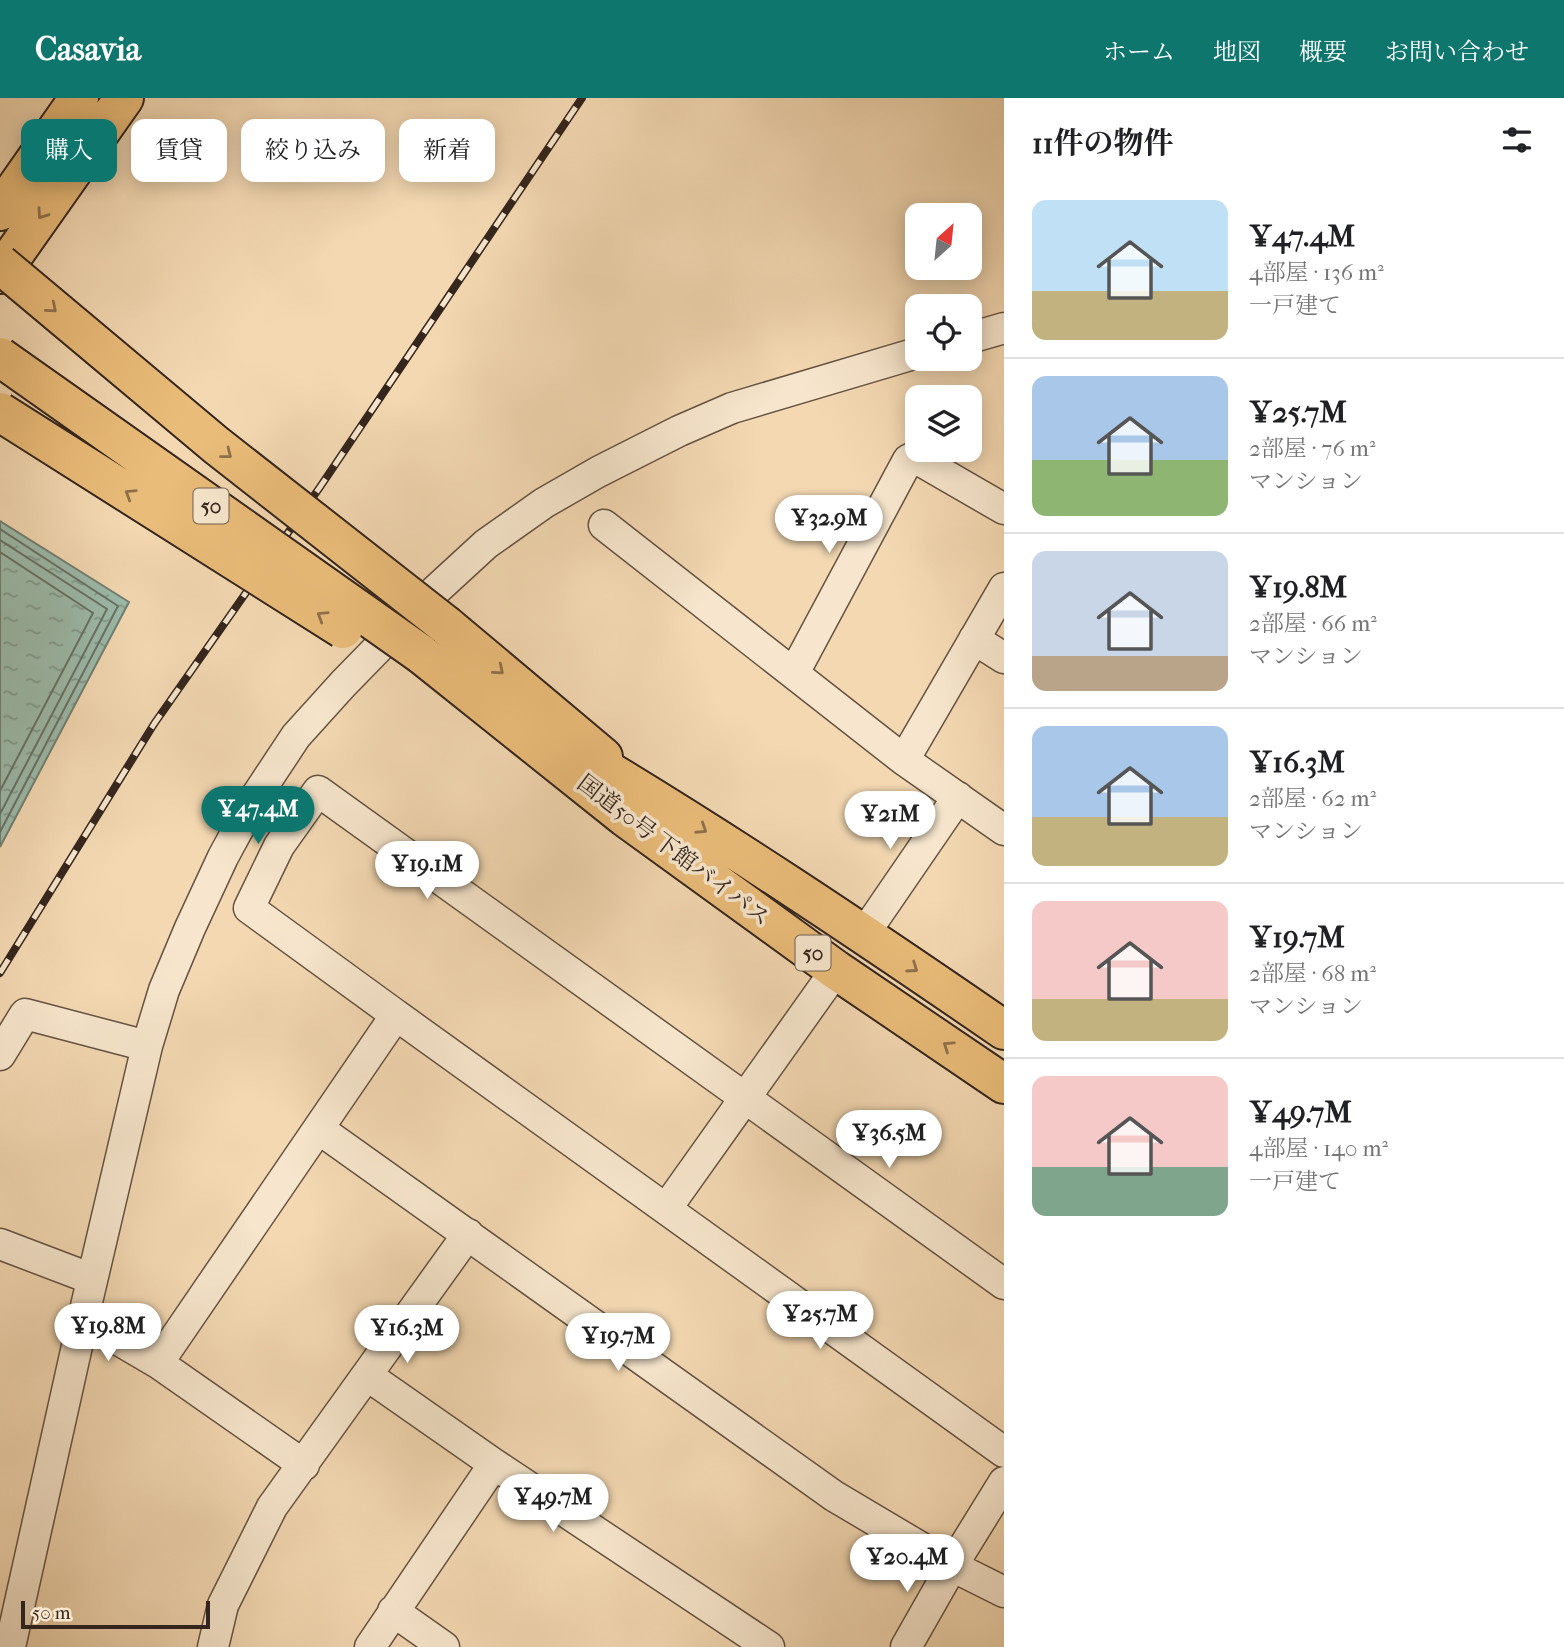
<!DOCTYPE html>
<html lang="ja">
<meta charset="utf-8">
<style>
body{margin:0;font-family:"IM FELL French Canon","Noto Serif JP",serif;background:#f6f6f6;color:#202124;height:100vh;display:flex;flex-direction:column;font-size:26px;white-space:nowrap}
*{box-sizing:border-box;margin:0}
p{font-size:23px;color:#757577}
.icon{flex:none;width:38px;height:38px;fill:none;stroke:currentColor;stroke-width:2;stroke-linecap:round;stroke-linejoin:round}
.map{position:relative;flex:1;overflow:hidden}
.side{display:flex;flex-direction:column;background:#fff;width:560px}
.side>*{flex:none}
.hud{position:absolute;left:21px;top:21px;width:665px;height:63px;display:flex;gap:14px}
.needle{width:46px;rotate:27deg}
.tools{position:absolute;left:905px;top:105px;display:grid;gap:14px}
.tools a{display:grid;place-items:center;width:77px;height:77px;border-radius:14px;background:#fff;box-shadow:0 4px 18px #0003;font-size:35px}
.scale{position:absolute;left:21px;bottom:18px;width:189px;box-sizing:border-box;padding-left:7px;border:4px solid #34251d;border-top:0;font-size:19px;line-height:24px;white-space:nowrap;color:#34251d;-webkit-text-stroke:5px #f7e6cd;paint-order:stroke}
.price{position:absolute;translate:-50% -60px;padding:0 16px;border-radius:24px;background:#fff;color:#222;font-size:23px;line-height:46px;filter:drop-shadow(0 2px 4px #0008)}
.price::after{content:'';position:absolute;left:50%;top:42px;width:21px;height:16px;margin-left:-10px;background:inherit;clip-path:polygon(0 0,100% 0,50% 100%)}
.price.current{background:#0f766e;color:#fff}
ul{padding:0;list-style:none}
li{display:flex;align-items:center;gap:21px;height:175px;padding:0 28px}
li+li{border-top:2px solid #e0e0e0}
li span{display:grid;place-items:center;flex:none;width:196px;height:140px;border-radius:14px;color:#555}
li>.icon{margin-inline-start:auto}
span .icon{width:84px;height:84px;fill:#fffc;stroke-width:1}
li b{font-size:30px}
h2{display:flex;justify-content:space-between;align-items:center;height:84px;padding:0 28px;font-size:30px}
.tag{padding:0 24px;border-radius:14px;background:#fff;box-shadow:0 4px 18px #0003;font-size:24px;line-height:63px}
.tag.current{background:#0f766e;color:#fff}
header{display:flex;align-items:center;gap:42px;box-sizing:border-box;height:98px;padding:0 35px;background:#0f766e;color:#fff}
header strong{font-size:33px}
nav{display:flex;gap:38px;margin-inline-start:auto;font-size:24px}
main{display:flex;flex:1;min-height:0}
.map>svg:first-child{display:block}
.water{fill:url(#water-ripples);stroke:#727e72;stroke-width:2}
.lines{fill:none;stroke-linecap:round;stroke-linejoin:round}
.shore{stroke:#687064;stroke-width:2}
.minor-casing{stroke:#645242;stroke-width:33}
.highway-casing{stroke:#34251d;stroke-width:42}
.minor{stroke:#f7e6cd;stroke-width:30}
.highway{stroke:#eabc79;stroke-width:38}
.rail-casing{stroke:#34251d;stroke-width:8}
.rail{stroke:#f7e6cd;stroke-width:5;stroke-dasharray:16;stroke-linecap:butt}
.highway-bridge-casing{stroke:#34251d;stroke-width:42;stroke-linecap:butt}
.highway-bridge{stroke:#eabc79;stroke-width:38}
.oneway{stroke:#8f704b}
.labels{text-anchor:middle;stroke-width:7;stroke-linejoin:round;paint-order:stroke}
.shield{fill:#f7e6cd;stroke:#6e5f52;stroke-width:2}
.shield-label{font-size:21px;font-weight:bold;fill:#34251d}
.street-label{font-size:23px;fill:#34251d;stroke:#f7e6cd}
</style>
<header>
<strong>Casavia</strong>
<nav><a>ホーム</a><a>地図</a><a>概要</a><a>お問い合わせ</a></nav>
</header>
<main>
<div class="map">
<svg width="1004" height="1549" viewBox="0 0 1004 1549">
<defs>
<pattern id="water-ripples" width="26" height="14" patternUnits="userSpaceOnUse" patternTransform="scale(1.75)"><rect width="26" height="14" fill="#9bbaaa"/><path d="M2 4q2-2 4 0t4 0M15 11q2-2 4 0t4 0" fill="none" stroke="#7f978a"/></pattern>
</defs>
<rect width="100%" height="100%" fill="#f3d8b2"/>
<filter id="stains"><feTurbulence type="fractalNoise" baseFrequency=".00286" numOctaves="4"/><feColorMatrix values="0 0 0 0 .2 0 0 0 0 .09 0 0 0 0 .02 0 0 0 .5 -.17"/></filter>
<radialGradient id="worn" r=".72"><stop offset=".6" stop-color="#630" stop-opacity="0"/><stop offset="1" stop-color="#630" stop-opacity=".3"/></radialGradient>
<path class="water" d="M0,423l129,81 -129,245z"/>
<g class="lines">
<path class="shore" d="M0,431l118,77 -118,226
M0,442l107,69 -107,205
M0,454l93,61 -93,178"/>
<g class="minor-casing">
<path id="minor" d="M970,240l34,-10
M604,427l300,235 100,70
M974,541l30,19
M794,575l114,-213 6,-3 90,52
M904,662l100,-172
M864,836l94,-137
M396,917l-147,-107 30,-62 39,-55 686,493
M0,957l25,-41 122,32
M319,1031l515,367 118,70 52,26
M666,1111l170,-239
M0,1146l92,35
M83,1221l75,44 146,102
M158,1265l238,-348 608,437
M368,1278l126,88 275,183
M393,1513l51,36
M10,1549l73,-328 64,-273 17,-56 26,-62 33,-71 32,-59 41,-62 47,-52 81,-83 62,-57 58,-41 54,-31 81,-41 53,-23 185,-55
M213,1549l10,-42 49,-98 196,-273
M370,1549l124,-183
M906,1549l46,-81 52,-84"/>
</g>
<g class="highway-casing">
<path id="highway" d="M0,113l79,-113
M0,176l124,-176
M447,528l156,131
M421,556l204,163 211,153 168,114
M572,651c148,88 291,184 432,281"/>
</g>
<use href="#minor" class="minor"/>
<use href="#highway" class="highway"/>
<g class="rail-casing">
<path id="rail" d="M0,875l154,-249 166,-237 262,-389"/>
</g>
<use href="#rail" class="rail"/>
<g class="highway-bridge-casing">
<path id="highway-bridge" d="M0,166l216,181 231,181
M0,259l421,297
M0,314l343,217"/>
</g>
<use href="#highway-bridge" class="highway-bridge"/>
</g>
<defs><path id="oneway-chevron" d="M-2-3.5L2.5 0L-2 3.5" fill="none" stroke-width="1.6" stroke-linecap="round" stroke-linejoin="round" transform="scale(1.75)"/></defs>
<g class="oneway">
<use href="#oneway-chevron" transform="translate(42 116) rotate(125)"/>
<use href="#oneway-chevron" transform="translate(52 210) rotate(40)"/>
<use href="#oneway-chevron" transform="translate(227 356) rotate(38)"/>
<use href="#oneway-chevron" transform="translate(130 396) rotate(-148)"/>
<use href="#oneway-chevron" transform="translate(322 518) rotate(-148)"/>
<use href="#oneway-chevron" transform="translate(499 572) rotate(40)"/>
<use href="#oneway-chevron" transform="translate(702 731) rotate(33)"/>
<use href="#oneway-chevron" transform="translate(913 870) rotate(35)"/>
<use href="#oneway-chevron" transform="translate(948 948) rotate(-146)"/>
</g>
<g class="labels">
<g class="shield">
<rect x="193.5" y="390.5" width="35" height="35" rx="5"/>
<rect x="795.5" y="837.5" width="35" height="35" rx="5"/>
</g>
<g class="shield-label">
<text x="211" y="415">50</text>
<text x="813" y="862">50</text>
</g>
<g class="street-label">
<text transform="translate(674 752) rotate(37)" y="8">国道50号 下館バイパス</text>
</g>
</g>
<rect width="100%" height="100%" filter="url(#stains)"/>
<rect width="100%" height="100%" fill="url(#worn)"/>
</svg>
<div class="tools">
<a><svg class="needle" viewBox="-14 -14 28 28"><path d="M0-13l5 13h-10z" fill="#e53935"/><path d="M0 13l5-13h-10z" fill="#757577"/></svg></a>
<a><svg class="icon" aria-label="locate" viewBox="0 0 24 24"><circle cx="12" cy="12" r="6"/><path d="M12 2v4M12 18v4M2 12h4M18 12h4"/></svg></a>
<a><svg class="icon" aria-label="layers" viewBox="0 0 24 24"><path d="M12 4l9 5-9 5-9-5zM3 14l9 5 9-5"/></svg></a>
</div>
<div class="scale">50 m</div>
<b class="price" style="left:829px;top:457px">¥32.9M</b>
<b class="price current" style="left:258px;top:748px">¥47.4M</b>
<b class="price" style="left:890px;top:753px">¥21M</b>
<b class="price" style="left:427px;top:803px">¥19.1M</b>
<b class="price" style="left:889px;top:1072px">¥36.5M</b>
<b class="price" style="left:820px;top:1253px">¥25.7M</b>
<b class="price" style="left:108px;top:1265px">¥19.8M</b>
<b class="price" style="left:407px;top:1267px">¥16.3M</b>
<b class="price" style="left:618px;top:1275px">¥19.7M</b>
<b class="price" style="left:553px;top:1436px">¥49.7M</b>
<b class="price" style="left:907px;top:1496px">¥20.4M</b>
<div class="hud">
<a class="tag current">購入</a>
<a class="tag">賃貸</a>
<a class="tag">絞り込み</a>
<a class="tag">新着</a>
</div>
</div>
<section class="side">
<h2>11件の物件<svg class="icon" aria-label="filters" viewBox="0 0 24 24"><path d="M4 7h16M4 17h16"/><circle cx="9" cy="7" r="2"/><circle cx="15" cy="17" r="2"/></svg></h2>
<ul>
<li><span style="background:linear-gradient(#bfe0f5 65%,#c2b280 0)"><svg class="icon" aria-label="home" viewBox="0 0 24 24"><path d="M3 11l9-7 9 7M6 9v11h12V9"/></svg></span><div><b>¥47.4M</b><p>4部屋 · 136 m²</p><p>一戸建て</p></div></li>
<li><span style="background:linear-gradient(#a9c7e8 60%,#8fb573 0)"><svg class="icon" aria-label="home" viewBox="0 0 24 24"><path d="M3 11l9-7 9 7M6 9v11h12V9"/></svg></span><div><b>¥25.7M</b><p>2部屋 · 76 m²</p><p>マンション</p></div></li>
<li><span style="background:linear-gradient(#c9d6e8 75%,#b9a48a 0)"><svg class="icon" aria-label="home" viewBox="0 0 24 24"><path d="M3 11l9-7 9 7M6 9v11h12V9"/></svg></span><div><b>¥19.8M</b><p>2部屋 · 66 m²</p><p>マンション</p></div></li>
<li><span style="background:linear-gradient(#a9c7e8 65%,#c2b280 0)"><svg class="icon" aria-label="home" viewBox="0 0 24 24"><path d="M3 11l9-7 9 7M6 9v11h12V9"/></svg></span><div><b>¥16.3M</b><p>2部屋 · 62 m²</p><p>マンション</p></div></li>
<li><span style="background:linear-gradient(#f6c9c9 70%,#c2b280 0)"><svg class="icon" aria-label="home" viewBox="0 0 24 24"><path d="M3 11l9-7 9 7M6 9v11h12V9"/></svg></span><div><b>¥19.7M</b><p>2部屋 · 68 m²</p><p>マンション</p></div></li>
<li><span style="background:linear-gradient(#f6c9c9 65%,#7fa58c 0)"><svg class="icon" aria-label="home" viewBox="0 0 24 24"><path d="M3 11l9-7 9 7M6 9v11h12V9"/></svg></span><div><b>¥49.7M</b><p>4部屋 · 140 m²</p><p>一戸建て</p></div></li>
</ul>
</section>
</main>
